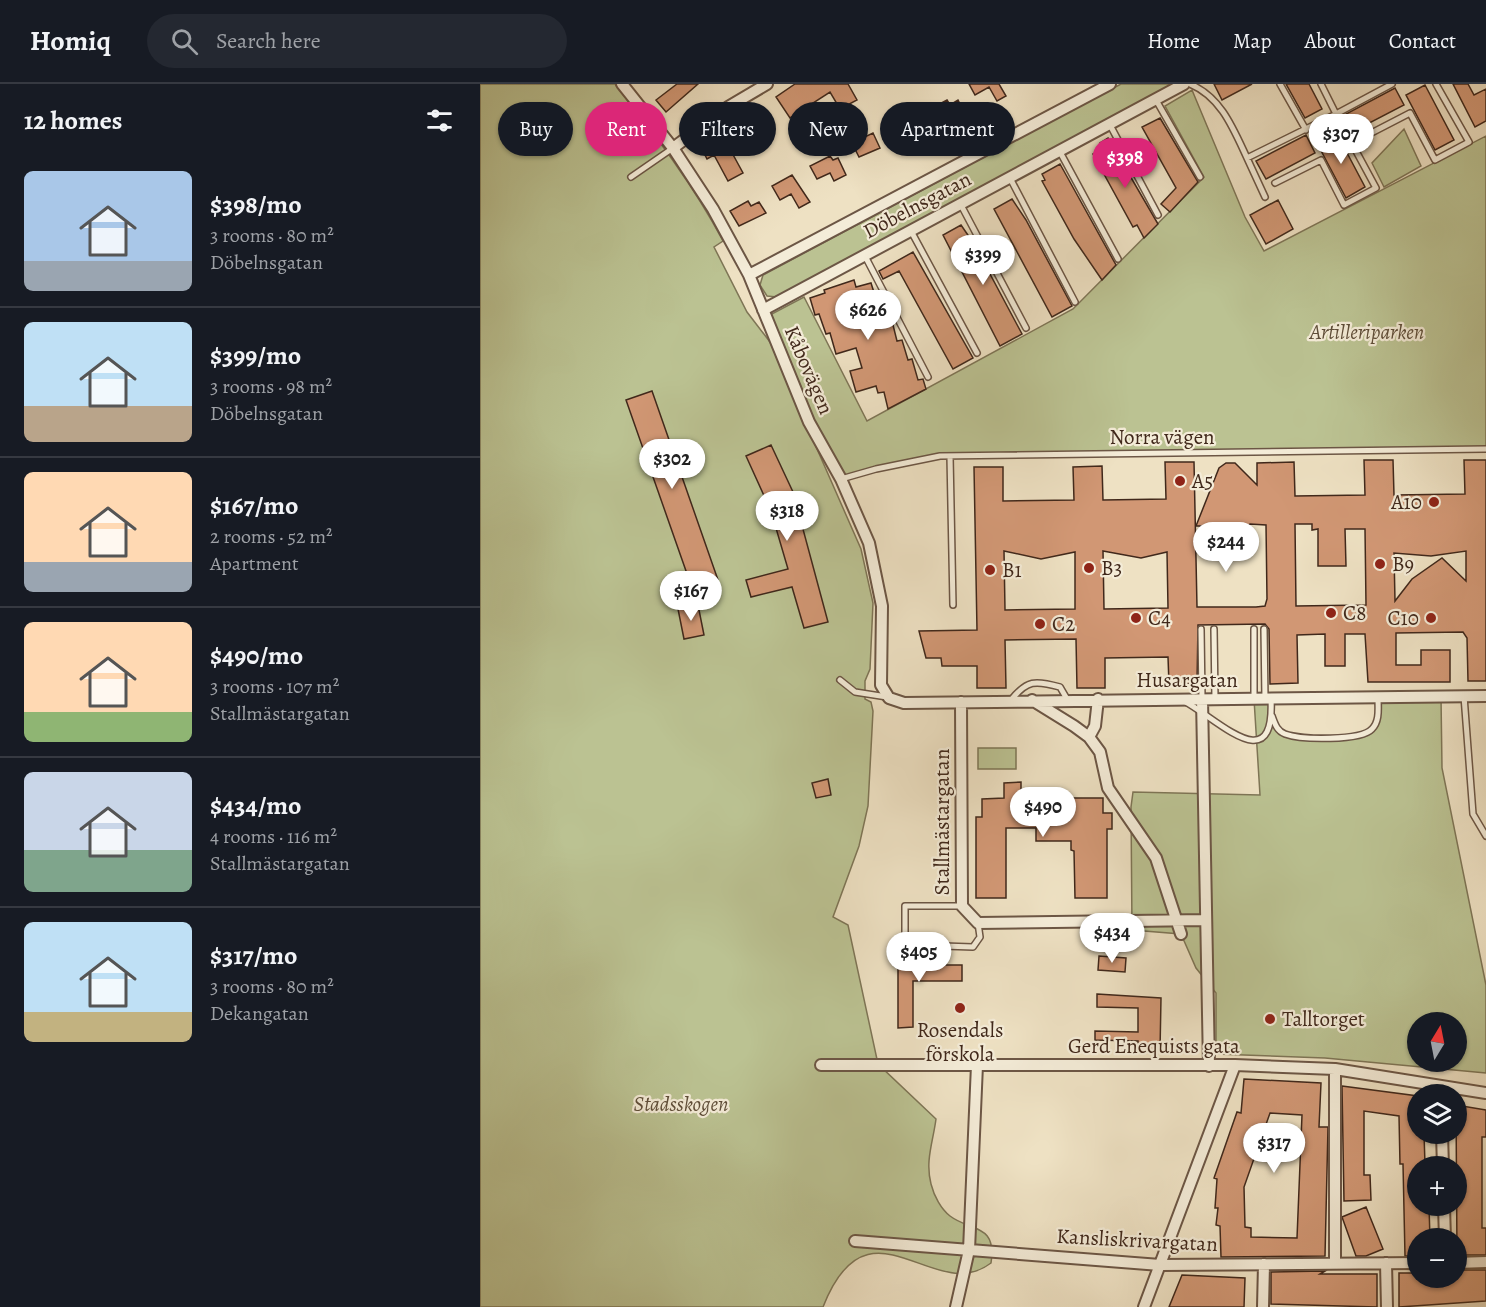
<!DOCTYPE html>
<meta charset="utf-8">
<style>
body{margin:0;font-family:Alegreya,serif;background:#242831;color:#f1f3f6;height:100vh;display:flex;flex-direction:column;font-size:22px;white-space:nowrap}
*{box-sizing:border-box;margin:0}
p{font-size:20px;color:#9ea1a6}
.icon{flex:none;width:33px;height:33px;fill:none;stroke:currentColor;stroke-width:2;stroke-linecap:round;stroke-linejoin:round}
.map{position:relative;flex:1;overflow:hidden}
.side{display:flex;flex-direction:column;background:#171b24;width:480px}
.side>*{flex:none}
.hud{position:absolute;left:18px;top:18px;width:570px;height:54px;display:flex;gap:12px}
.needle{width:39px;rotate:10deg}
.buttons{position:absolute;left:927px;top:928px;display:grid;gap:12px}
.buttons a{display:grid;place-items:center;width:60px;height:60px;border-radius:50%;background:#171b24;box-shadow:0 2px 4px #0004;font-size:30px}
.price{position:absolute;translate:-50% -51px;padding:0 14px;border-radius:21px;background:#fff;color:#222;font-size:20px;line-height:39px;filter:drop-shadow(0 2px 3px #0008)}
.price::after{content:'';position:absolute;left:50%;top:36px;width:18px;height:14px;margin-left:-9px;background:inherit;clip-path:polygon(0 0,100% 0,50% 100%)}
.price.active{background:#db2777;color:#fff}
ul{padding:0;list-style:none}
li{display:flex;align-items:center;gap:18px;height:150px;padding:0 24px}
li+li{border-top:2px solid #363941}
li span{display:grid;place-items:center;flex:none;width:168px;height:120px;border-radius:9px;color:#555}
li>.icon{margin-inline-start:auto}
span .icon{width:72px;height:72px;fill:#fffc;stroke-width:1}
li b{font-size:26px}
h2{display:flex;justify-content:space-between;align-items:center;height:72px;padding:0 24px;font-size:26px}
.pill{padding:0 21px;border-radius:27px;background:#171b24;box-shadow:0 2px 4px #0004;font-size:21px;line-height:54px}
.pill.active{background:#db2777;color:#fff}
header{display:flex;align-items:center;gap:36px;box-sizing:border-box;height:84px;padding:0 30px;background:#171b24;border-bottom:2px solid #363941}
header strong{font-size:28px}
nav{display:flex;gap:33px;margin-inline-start:auto;font-size:21px}
.search{width:420px;height:54px;background:#242831;display:flex;align-items:center;gap:15px;box-sizing:border-box;padding:0 21px;border-radius:33px;color:#9ea1a6;font-size:22px}
main{display:flex;flex:1;min-height:0}
.map>svg:first-child{display:block}
.green{fill:#bbc292;stroke:#7e7556;stroke-width:1.5;fill-rule:evenodd}
.building{fill:#d19774;stroke:#40281b;stroke-width:1.5;fill-rule:evenodd}
.lines{fill:none;stroke-linecap:round;stroke-linejoin:round}
.lane-casing{stroke:#6c5645;stroke-width:8}
.street-casing{stroke:#6c5645;stroke-width:14}
.lane{stroke:#f4ecd8;stroke-width:5}
.street{stroke:#f4ecd8;stroke-width:10}
.poi-dot{fill:#8f2418;stroke:#f4ecd8;stroke-width:2}
.labels{text-anchor:middle;stroke-width:4.5;stroke-linejoin:round;paint-order:stroke}
.street-label{font-size:21px;fill:#40281b;stroke:#f4ecd8}
.park-label{font-size:21px;font-style:italic;fill:#5f4e39;stroke:#f4ecd8}
.poi-label{font-size:21px;fill:#40281b;stroke:#f4ecd8;text-anchor:start}
</style>
<header>
<strong>Homiq</strong>
<div class="search"><svg class="icon" aria-label="search" viewBox="0 0 24 24"><circle cx="10" cy="10" r="6"/><path d="M15 15l6 6"/></svg>Search here</div>
<nav><a>Home</a><a>Map</a><a>About</a><a>Contact</a></nav>
</header>
<main>
<section class="side">
<h2>12 homes<svg class="icon" aria-label="filters" viewBox="0 0 24 24"><path d="M4 7h16M4 17h16"/><circle cx="9" cy="7" r="2"/><circle cx="15" cy="17" r="2"/></svg></h2>
<ul>
<li><span style="background:linear-gradient(#a9c7e8 75%,#9aa5b1 0)"><svg class="icon" aria-label="home" viewBox="0 0 24 24"><path d="M3 11l9-7 9 7M6 9v11h12V9"/></svg></span><div><b>$398/mo</b><p>3 rooms · 80 m²</p><p>Döbelnsgatan</p></div></li>
<li><span style="background:linear-gradient(#bfe0f5 70%,#b9a48a 0)"><svg class="icon" aria-label="home" viewBox="0 0 24 24"><path d="M3 11l9-7 9 7M6 9v11h12V9"/></svg></span><div><b>$399/mo</b><p>3 rooms · 98 m²</p><p>Döbelnsgatan</p></div></li>
<li><span style="background:linear-gradient(#ffd9b3 75%,#9aa5b1 0)"><svg class="icon" aria-label="home" viewBox="0 0 24 24"><path d="M3 11l9-7 9 7M6 9v11h12V9"/></svg></span><div><b>$167/mo</b><p>2 rooms · 52 m²</p><p>Apartment</p></div></li>
<li><span style="background:linear-gradient(#ffd9b3 75%,#8fb573 0)"><svg class="icon" aria-label="home" viewBox="0 0 24 24"><path d="M3 11l9-7 9 7M6 9v11h12V9"/></svg></span><div><b>$490/mo</b><p>3 rooms · 107 m²</p><p>Stallmästargatan</p></div></li>
<li><span style="background:linear-gradient(#c9d6e8 65%,#7fa58c 0)"><svg class="icon" aria-label="home" viewBox="0 0 24 24"><path d="M3 11l9-7 9 7M6 9v11h12V9"/></svg></span><div><b>$434/mo</b><p>4 rooms · 116 m²</p><p>Stallmästargatan</p></div></li>
<li><span style="background:linear-gradient(#bfe0f5 75%,#c2b280 0)"><svg class="icon" aria-label="home" viewBox="0 0 24 24"><path d="M3 11l9-7 9 7M6 9v11h12V9"/></svg></span><div><b>$317/mo</b><p>3 rooms · 80 m²</p><p>Dekangatan</p></div></li>
</ul>
</section>
<div class="map">
<svg width="1006" height="1223" viewBox="0 0 1006 1223">
<rect width="100%" height="100%" fill="#eee1c3"/>
<filter id="stains"><feTurbulence type="fractalNoise" baseFrequency=".00333" numOctaves="4"/><feColorMatrix values="0 0 0 0 .2 0 0 0 0 .09 0 0 0 0 .02 0 0 0 .5 -.17"/></filter>
<radialGradient id="worn" r=".72"><stop offset=".6" stop-color="#630" stop-opacity="0"/><stop offset="1" stop-color="#630" stop-opacity=".3"/></radialGradient>
<path class="green" d="M0,0h135c40,51 78,100 108,157l-9,6 33,65 23,30 91,207 12,54 -3,66 -5,12v18l6,3 2,9 -5,95 -9,40 -26,71 15,8 30,139 58,55c-3,23 -11,42 -5,65 3,12 10,25 19,32 21,16 47,7 41,47 -57,44 -122,-73 -168,44h-343z
M641,0h47l1,2 -392,211 -10,-1 -7,-11 3,-10z
M712,6l53,127 19,34 222,-115v313l-546,7 -99,23 -75,-162 38,-20 63,124 206,-112 131,-132 -39,-71z
M924,45l17,37 -37,21 -12,-24z
M898,613h63l1,71 44,217v88l-161,-15 -109,-4v-61l-20,-25 -15,-34 -49,-4 -1,-123 2,-15 127,3 -6,-96h17l1,17 12,18 12,3 67,-1 14,-17zM938,939h38v39h-38z
M498,664h38v21h-38z"/>
<path class="building" d="M197,0h21l-32,28 -10,-12z
M315,0h53l9,16 -17,9 -10,-17 -40,26 -14,-21z
M489,0h30l7,12 -9,5 -8,-14 -14,8z
M734,0h38l-30,16z
M806,0h23l13,25 -17,9z
M973,0h15l6,11 12,-6v32l-11,6z
M945,1l29,55 -19,10 -29,-55z
M915,4l9,17 -50,26 -8,-17z
M467,16l3,5 8,-5 9,18 -11,6 -5,-9 -16,8 -7,-13z
M278,21l14,17 -26,20 -13,-17z
M427,34l7,12 -18,10 -7,-13z
M680,34l38,64 -28,30 -9,-8 15,-16 -34,-61z
M856,48l29,55 -19,11 -29,-55z
M231,49l4,7 5,-2 8,15 3,-2 12,22 -15,8 -14,-26 -7,4 -6,-12 4,-3 -4,-6z
M393,49l7,15 -21,9 -7,-14z
M826,51l9,18 -49,26 -10,-18z
M628,54l50,86 -14,14 -7,-13 -4,2 -40,-73 10,-6 -3,-5z
M350,72l3,4 5,-2 8,17 -12,6 -4,-8 -13,6 -7,-13z
M580,80l56,101 -14,15 -28,-41 -32,-58 3,-1 -3,-6z
M312,91l18,27 -11,6 -8,-14 -11,6 -8,-14z
M532,115l14,21 46,86 -20,11 -58,-108z
M798,116l15,29 -27,15 -16,-29z
M268,117l3,5 8,-4 7,11 -27,13 -9,-15z
M481,141l13,19 48,90 -22,12 -57,-111z
M433,168l60,106 -20,11 -54,-98 -16,8 -4,-8z
M374,196l2,7 15,-4 6,19 4,-1 7,21 4,-1 5,20 5,-1 6,20 4,-1 6,21 5,-1 3,10 -38,20 -4,-17 -6,1 -2,-7 -20,6 -6,-21 12,-3 -6,-20 -20,6 -6,-21 -4,1 -7,-20 -4,1 -5,-17 15,-5 -1,-3z
M172,307l66,189 -26,8 -66,-188z
M291,361l22,47 35,130 -24,6 -12,-41 -41,10 -5,-17 42,-11 -17,-58 -25,-55z
M884,376h29l1,35 71,-1 -1,-34h22v221h-18l-1,-43 -4,-6 -67,1v32h25v-15h29v32h-82l-3,-48h-20v32h-20v-32l-28,1 1,48 -28,1 -1,-55 -4,-5 -67,1 -1,58 -28,1 -1,-27 -63,1v30h-28l-1,-49 -71,1 1,48h-29v-22h-35l-1,-8h-15l-7,-27 58,-1 -3,-163h29v34l71,-1 -1,-33 29,-1 1,34 63,-1 -1,-37h29l3,145h59l9,-1 2,-7 -1,-74 -16,-1 -9,13 -11,2 -6,-2 -11,-11h-17l23,-58 7,-5h9l22,22v-22l37,-1 1,34 70,-1zM815,440h17v6l6,-1v37h28l-1,-37h20l1,76 -70,1zM524,467l37,8 34,-7v57l-70,1zM623,467l38,7 26,-6 1,56 -64,1zM986,467v30l-24,-23 -30,21 -17,22 -1,-48 37,3z
M218,521l6,30 -20,4 -6,-30z
M348,695l3,16 -15,3 -4,-15z
M541,698v16h82v15h9v16h-5v69h-32l-1,-47 -3,-1v-9h-35v-13h-30v70h-30v-81h6v-18l22,-1v-15z
M418,868h15v13h49v16h-49v46l-15,1z
M619,872l27,2 -1,14 -27,-2z
M617,910l64,4 -1,53 -22,-1v-9l-43,-1v-9l43,1v-24l-41,-1z
M764,995l77,4 -2,44h9l-3,129 -104,1 -1,-31 -4,-1 2,-17h-3l2,-29 -3,-1 23,-66 4,1zM790,1029l32,2 -5,123 -46,-1v-9l-6,-1 -1,-40z
M862,1002l76,10v38h6l1,30h-7v42h11l1,33h-12v17h-13l-2,-92h-3l-1,-48 -35,-5v64h6l1,25 -27,1z
M976,1021l30,5v27h-4v91h4v27h-29z
M886,1123l17,42 -17,7h-10l-14,-39z
M977,1186h29v31l-87,6v-34h19v5h38z
M845,1187l-5,3h57v33l-106,-3v-32z
M702,1191l63,3 -1,29h-75z"/>
<g class="lines">
<g class="lane-casing">
<path id="lane" d="M710,0c31,13 43,44 57,74l89,-44 40,74 -32,17 -23,-45 -46,23
M800,0l26,46
M841,0l15,30 56,-30
M676,16l44,77
M630,41l48,90
M872,59l58,-30 25,47 34,-18 -33,-58
M580,68l58,107
M767,74l18,39
M151,93l42,-29
M530,94l65,124
M481,121l65,123
M431,147l66,122
M385,172l63,121
M470,372l3,149
M361,395l35,-10 64,-13 546,-7
M721,545l1,70
M734,545l1,70
M774,545v70
M784,545l1,70
M360,596l15,12 32,5
M984,612l9,118 13,22
M531,616c16,-20 24,-20 49,-13l7,12
M704,617c35,19 91,79 87,-2
M792,632c3,8 5,15 13,18 16,6 76,7 87,-5 8,-8 6,-21 6,-31
M482,822h-57v29l9,10 59,2 7,-10 -2,-14"/>
</g>
<g class="street-casing">
<path id="street" d="M142,0l51,64 40,61 36,66 60,147 32,57 28,64 13,63 -1,79 8,13 15,5 582,-7
M193,64l55,-41 39,-23
M269,191l361,-191
M283,226l421,-226
M722,615l7,367
M552,616l42,26 15,11 11,15 8,36 48,70 25,76
M481,618l1,204 16,17 228,-3
M609,653l6,-11 3,-27
M341,981h414l100,4 151,24
M855,985v194
M962,1050l1,33
M964,1122l1,33
M375,1157l305,24 258,-2
M906,1179l1,44
M976,1179l30,-1
M476,1223l13,-57 8,-185
M664,1223l91,-242
M783,1223l1,-43"/>
</g>
<use href="#lane" class="lane"/>
<use href="#street" class="street"/>
</g>
<g class="poi-dot">
<circle cx="700" cy="397" r="6"/>
<circle cx="954" cy="418" r="6"/>
<circle cx="900" cy="480" r="6"/>
<circle cx="609" cy="484" r="6"/>
<circle cx="510" cy="486" r="6"/>
<circle cx="851" cy="529" r="6"/>
<circle cx="656" cy="534" r="6"/>
<circle cx="951" cy="534" r="6"/>
<circle cx="560" cy="540" r="6"/>
<circle cx="480" cy="924" r="6"/>
<circle cx="790" cy="935" r="6"/>
</g>
<g class="labels">
<g class="street-label">
<text transform="translate(437 121) rotate(-28)" y="7">Döbelnsgatan</text>
<text transform="translate(329 286) rotate(67)" y="7">Kåbovägen</text>
<text x="682" y="360">Norra vägen</text>
<text x="707" y="603">Husargatan</text>
<text transform="translate(462 738) rotate(-90)" y="7">Stallmästargatan</text>
<text x="674" y="969">Gerd Enequists gata</text>
<text transform="translate(657 1156) rotate(3)" y="7">Kansliskrivargatan</text>
</g>
<g class="park-label">
<text x="887" y="255">Artilleriparken</text>
<text x="201" y="1027">Stadsskogen</text>
</g>
<g class="poi-label">
<text x="712" y="404">A5</text>
<text x="942" y="425" text-anchor="end">A10</text>
<text x="912" y="487">B9</text>
<text x="621" y="491">B3</text>
<text x="522" y="493">B1</text>
<text x="863" y="536">C8</text>
<text x="668" y="541">C4</text>
<text x="939" y="541" text-anchor="end">C10</text>
<text x="572" y="547">C2</text>
<text x="802" y="942">Talltorget</text>
<text x="480" y="953" text-anchor="middle">Rosendals<tspan x="480" dy="24">förskola</tspan></text>
</g>
</g>
<rect width="100%" height="100%" filter="url(#stains)"/>
<rect width="100%" height="100%" fill="url(#worn)"/>
</svg>
<div class="buttons">
<a><svg class="needle" viewBox="-14 -14 28 28"><path d="M0-13l5 13h-10z" fill="#e53935"/><path d="M0 13l5-13h-10z" fill="#9ea1a6"/></svg></a>
<a><svg class="icon" aria-label="layers" viewBox="0 0 24 24"><path d="M12 4l9 5-9 5-9-5zM3 14l9 5 9-5"/></svg></a>
<a>+</a>
<a>−</a>
</div>
<b class="price" style="left:861px;top:81px">$307</b>
<b class="price active" style="left:645px;top:105px">$398</b>
<b class="price" style="left:503px;top:202px">$399</b>
<b class="price" style="left:388px;top:257px">$626</b>
<b class="price" style="left:192px;top:406px">$302</b>
<b class="price" style="left:307px;top:458px">$318</b>
<b class="price" style="left:746px;top:489px">$244</b>
<b class="price" style="left:211px;top:538px">$167</b>
<b class="price" style="left:563px;top:754px">$490</b>
<b class="price" style="left:632px;top:880px">$434</b>
<b class="price" style="left:439px;top:899px">$405</b>
<b class="price" style="left:794px;top:1090px">$317</b>
<div class="hud">
<a class="pill">Buy</a>
<a class="pill active">Rent</a>
<a class="pill">Filters</a>
<a class="pill">New</a>
<a class="pill">Apartment</a>
</div>
</div>
</main>
